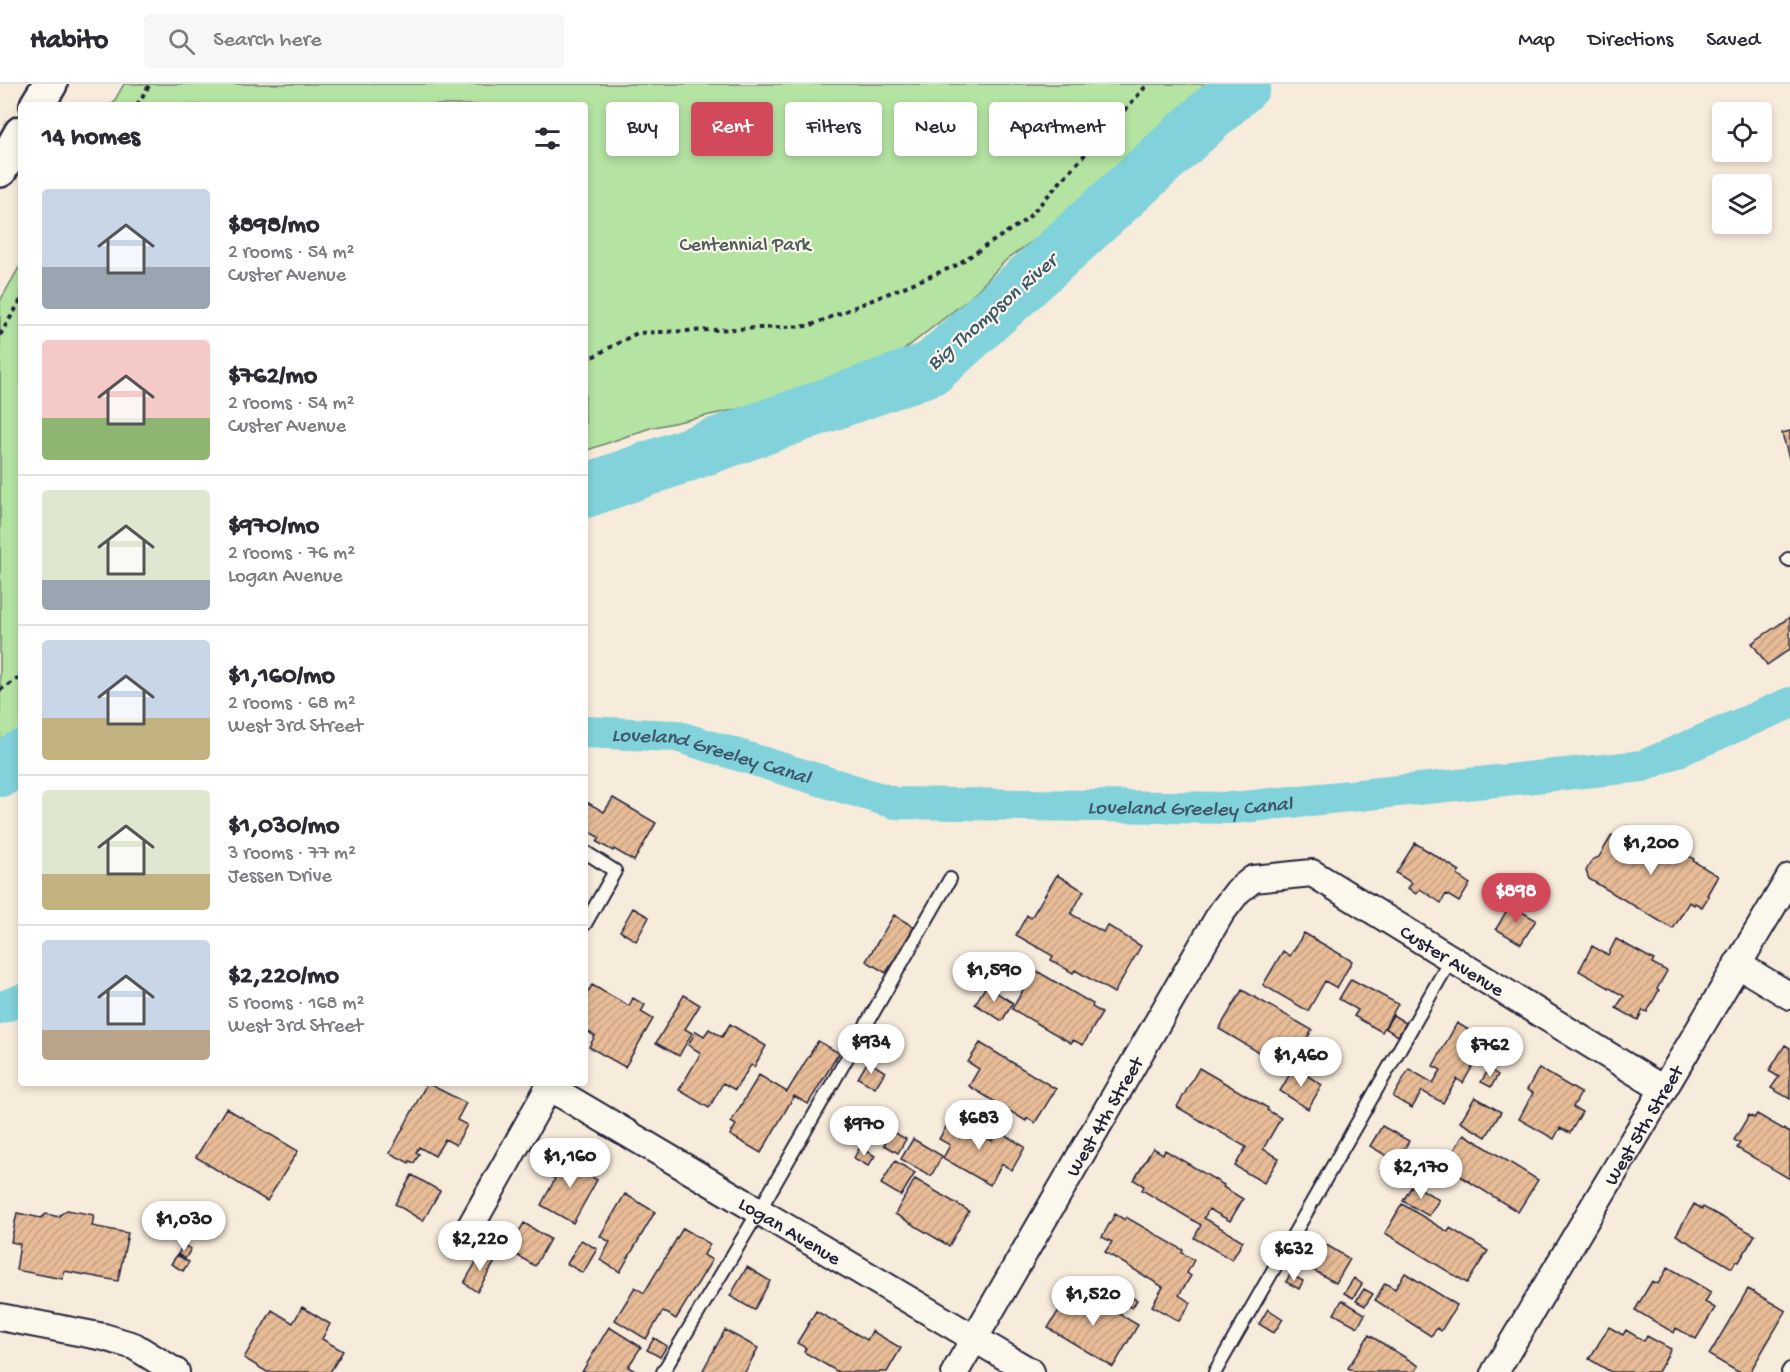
<!DOCTYPE html>
<meta charset="utf-8">
<style>
body{margin:0;font-family:"Gochi Hand",sans-serif;background:#f7f7f7;color:#2b2b33;height:100vh;display:flex;flex-direction:column;font-size:22px;white-space:nowrap}
*{box-sizing:border-box;margin:0}
p{font-size:20px;color:#7c7c81}
.icon{flex:none;width:33px;height:33px;fill:none;stroke:currentColor;stroke-width:2;stroke-linecap:round;stroke-linejoin:round}
.map{position:relative;flex:1;overflow:hidden}
.panel{position:absolute;left:18px;top:18px;width:570px;height:984px;display:flex;flex-direction:column;background:#fff;border-radius:6px;box-shadow:0 3px 9px #0003}
.panel>*{flex:none}
.top-card{position:absolute;left:606px;top:18px;width:570px;height:54px;display:flex;gap:12px}
.buttons{position:absolute;left:1712px;top:18px;display:grid;gap:12px}
.buttons a{display:grid;place-items:center;width:60px;height:60px;border-radius:6px;background:#fff;box-shadow:0 3px 9px #0003;font-size:30px}
.price{position:absolute;translate:-50% -51px;padding:0 14px;border-radius:21px;background:#fff;color:#222;font-size:20px;line-height:39px;filter:drop-shadow(0 2px 3px #0008)}
.price::after{content:'';position:absolute;left:50%;top:36px;width:18px;height:14px;margin-left:-9px;background:inherit;clip-path:polygon(0 0,100% 0,50% 100%)}
.price.active{background:#d1495b;color:#fff}
ul{padding:0;list-style:none}
li{display:flex;align-items:center;gap:18px;height:150px;padding:0 24px}
li+li{border-top:2px solid #e1e1e2}
li span{display:grid;place-items:center;flex:none;width:168px;height:120px;border-radius:6px;color:#555}
li>.icon{margin-inline-start:auto}
span .icon{width:72px;height:72px;fill:#fffc;stroke-width:1}
li b{font-size:26px}
h2{display:flex;justify-content:space-between;align-items:center;height:72px;padding:0 24px;font-size:26px}
.chip{padding:0 21px;border-radius:6px;background:#fff;box-shadow:0 3px 9px #0003;font-size:21px;line-height:54px}
.chip.active{background:#d1495b;color:#fff}
header{display:flex;align-items:center;gap:36px;box-sizing:border-box;height:84px;padding:0 30px;background:#fff;border-bottom:2px solid #e1e1e2}
header strong{font-size:28px}
nav{display:flex;gap:33px;margin-inline-start:auto;font-size:21px}
.search{width:420px;height:54px;background:#f7f7f7;display:flex;align-items:center;gap:15px;box-sizing:border-box;padding:0 21px;border-radius:6px;color:#7c7c81;font-size:22px}
.map>svg:first-child{display:block}
.park{fill:#b4e3a2;stroke:#6b826e;stroke-width:1.5}
.lines{fill:none;stroke-linecap:round;stroke-linejoin:round}
.canal{stroke:#81d2db;stroke-width:32}
.river{stroke:#81d2db;stroke-width:54}
.building{fill:url(#building-hatch);stroke:#22223b;stroke-width:1.5}
.lane-casing{stroke:#22223b;stroke-width:16}
.street-casing{stroke:#22223b;stroke-width:30}
.secondary-casing{stroke:#22223b;stroke-width:38}
.path{stroke:#22223b;stroke-width:4;stroke-dasharray:4.5 4.5;stroke-linecap:butt}
.lane{stroke:#fbf7ec;stroke-width:12}
.street{stroke:#fbf7ec;stroke-width:26}
.secondary{stroke:#fbf7ec;stroke-width:33}
.labels{text-anchor:middle;stroke-width:4.5;stroke-linejoin:round;paint-order:stroke}
.park-label{font-size:20px;fill:#4e5c5a;stroke:#fbf7ec}
.street-label{font-size:20px;fill:#22223b;stroke:#fbf7ec}
.water-label{font-size:21px;font-style:italic;fill:#3e576b;stroke:#fbf7ec}
</style>
<header>
<strong>Habito</strong>
<div class="search"><svg class="icon" aria-label="search" viewBox="0 0 24 24"><circle cx="10" cy="10" r="6"/><path d="M15 15l6 6"/></svg>Search here</div>
<nav><a>Map</a><a>Directions</a><a>Saved</a></nav>
</header>
<div class="map">
<svg width="1790" height="1288" viewBox="0 0 1790 1288">
<defs>
<pattern id="building-hatch" width="6" height="6" patternUnits="userSpaceOnUse" patternTransform="scale(1.5)"><rect width="6" height="6" fill="#e7bc97"/><path d="M-1 1l2-2M0 6l6-6M5 7l2-2" fill="none" stroke="#c6a183"/></pattern>
</defs>
<rect width="100%" height="100%" fill="#f7ebdb"/>
<filter id="ink" filterUnits="userSpaceOnUse"><feTurbulence type="fractalNoise" baseFrequency=".0167" numOctaves="2"/><feDisplacementMap in="SourceGraphic" scale="12" xChannelSelector="R" yChannelSelector="G"/><feConvolveMatrix kernelMatrix="1 2 1 2 8 2 1 2 1" color-interpolation-filters="sRGB"/></filter>
<g filter="url(#ink)">
<path class="park" d="M124,0h1095l-94,77 -77,69 -42,30 -36,38 -74,58 -112,43 -134,29 -65,23v-346h-473z
M21,180v483l-21,14v-460z"/>
<g class="lines">
<g class="canal">
<path id="s1" d="M585,648l91,4 219,67 338,5 410,-42 147,-63"/>
<path d="M0,924l21,-8"/>
</g>
<path class="river" d="M585,407l347,-123 312,-284
M0,686l21,-13"/>
</g>
<path class="building" d="M1790,347v31l-8,-29z
M1790,533v32l-23,16 -15,-22z
M613,714l43,25 -22,38 -20,-12 -1,2 -16,-9 3,-4 -12,-7 -3,4v-34l19,11z
M1627,742l15,9 2,-4 50,28 -1,2 25,15 -11,19 2,1 -7,11 -7,-4 -1,2 -5,-3 -16,27 -84,-50 -3,-8 6,-11 7,-3 13,-22 8,5z
M1415,759l45,28 -3,4 13,9 -11,18 -13,-8 -5,9 -21,-14 -4,5 -8,-6 4,-5 -16,-10z
M1057,791l27,16 -13,23 32,18 4,-7 34,21 -27,47 -39,-23 -2,3 -22,-13 2,-4 -37,-21 11,-20 4,3z
M1510,821l26,15 -15,24 -25,-15z
M633,824l16,9 -13,24 -16,-10z
M894,831l20,12 -28,46 -20,-12z
M1304,849l48,28 -15,27 -12,-7 -17,30 -45,-26 20,-34 7,5z
M1616,855l38,21 -2,3 15,8 -10,18 2,1 -12,22 -4,-2 -5,10 -22,-12 8,-12 -45,-25 13,-25 16,9z
M1035,886l58,34 -1,3 10,6 -19,32 -10,-5 -2,3 -59,-34z
M1351,895l47,25 -16,28 -28,-16 4,-6 -19,-11z
M592,901l37,21 4,-8 12,7 -4,7 12,7 -28,48 -36,-20 6,-11 -10,-6v-33z
M986,902l27,17 -11,18 -27,-17z
M1242,906l70,40 -23,40 -70,-41z
M684,911l16,10 -15,24 7,4 -13,23 -23,-13z
M1393,931l13,8 -8,13 -13,-8z
M1457,939l30,18 -24,42 -6,-4 -14,24 -21,-12 -10,17 -19,-11 16,-28 24,14 8,-13 -8,-4z
M730,940l36,22 -12,21 -3,-2 -16,25 -12,-7 -14,25 -30,-18 22,-37 -13,-8 8,-14 8,5 5,-7 13,8z
M818,957l21,12 -31,51 -14,-8 -33,57 -31,-18 6,-10 -5,-3 28,-47 28,17z
M980,959l76,46 -21,34 -8,-5 -1,3 -57,-35 10,-17 -11,-7z
M1785,961l5,3v51l-19,-11 8,-11 -10,-6z
M868,977l17,11 -10,16 -17,-10z
M1294,983l28,18 -14,24 -28,-18z
M1199,984l69,40 -1,2 14,8 -18,31 16,9 -15,25 -29,-17 11,-19 -69,-40z
M1539,984l42,25 -8,14 9,5 -12,21 -10,-5 -6,11 -35,-20 14,-26 -6,-3z
M1489,985l9,6 -7,12 -10,-5z
M427,999l39,20 -9,17 10,5 -11,20 -11,-6 -10,17 -16,-9 -3,5 3,2 -5,9 -4,-2 -1,2 -19,-10z
M1475,1013l26,15 -15,25 -26,-15z
M226,1024l72,43 -31,50 -71,-44z
M1757,1030l33,19v46l-53,-31 3,-5 -6,-3 15,-25 5,3z
M952,1033l40,24 6,-10 27,16 -13,23 -10,-6 -12,21 -47,-27 7,-13 -11,-6z
M1382,1042l27,15 -12,21 -27,-16z
M891,1047l15,8 -8,14 -14,-8z
M1464,1050l74,46 -20,32 -74,-46z
M913,1055l29,17 -11,20 -30,-17z
M860,1063l15,9 -7,10 -14,-8z
M1153,1064l10,6 2,-4 59,35 -1,2 20,12 -13,22 -21,-12 -5,9 39,23 -11,19 -38,-22 7,-13 -59,-35 2,-4 -10,-6z
M568,1070l23,13 -4,7 10,6 -24,43 -32,-18 14,-26 -2,-1z
M895,1077l20,12 -14,23 -20,-12z
M412,1091l28,16 -17,30 -28,-17z
M915,1095l54,32 -20,35 -54,-32z
M1413,1100l26,16 -10,16 -26,-15z
M625,1110l30,18 -35,60 -20,-12 10,-18 -10,-6z
M1402,1120l46,28 2,-4 38,23 -21,32 -82,-50z
M1694,1120l8,5 1,-2 52,28 -16,27 -3,-1 -4,7 -56,-33z
M67,1126l27,5 -2,11 36,7 -10,48 -54,-10 -1,8 -47,-9 4,-26 -9,-2 6,-29 24,5 5,-4 14,3v-2z
M1115,1130l10,6 1,-3 57,33 -1,3 12,7 -7,13 4,3 -12,19 12,8 -12,18 -27,-15 11,-19 -58,-35 7,-10 -10,-5z
M524,1139l26,16 -15,27 -27,-16z
M683,1144l27,16 -6,11 8,5 -36,59 -13,-8 -17,28 -31,-19 20,-33 9,6z
M581,1156l16,9 -14,24 -16,-9z
M1318,1156l32,19 -14,24 -32,-18z
M183,1161l8,4 -6,10 -7,-5z
M482,1168l14,8 -19,32 -13,-9z
M177,1171l12,7 -6,9 -12,-7z
M747,1183l23,14 -16,29 -24,-14z
M1668,1183l43,25 -6,10 10,6 -19,31 -20,-11 -2,5 -39,-23 17,-29 6,3z
M1405,1189l52,32 -16,26 -4,-3 -6,8 -56,-36 10,-17 10,6z
M1290,1190l13,7 -4,8 -13,-7z
M1354,1194l8,6 -9,14 -9,-5z
M1073,1203l65,38 -25,42 -65,-39z
M1364,1205l9,5 -8,12 -9,-5z
M1748,1205l38,22 -36,61h-12l-29,-17z
M1125,1210l12,6 -5,8 -11,-6z
M1342,1216l23,14 -7,13 -24,-13z
M302,1223l28,17 -8,15 21,12 -13,21h-63l-23,-14 28,-48 21,13z
M1268,1225l15,10 -9,14 -15,-9z
M816,1227l51,29 5,-9 29,17 -14,24h-49l-34,-20 2,-4 -9,-5z
M609,1243l32,20 -13,20 9,5h-55z
M1609,1243l14,8 3,-5 18,11 3,-5 24,13 -13,23h-47l-22,-13z
M725,1246l33,18 -13,24h-38l-4,-2z
M1369,1251l50,31 -4,6h-60l-7,-4z
M654,1254l13,8 -7,11 -13,-7z"/>
<g class="lines">
<g class="lane-casing">
<path id="lane" d="M1788,475l2,1
M585,768l30,19 -30,53
M663,1288l96,-161 191,-332
M1215,1288l236,-413
M1788,1288l2,-3"/>
</g>
<g class="street-casing">
<g id="street">
<path d="M1737,880l53,32"/>
<path id="s2" d="M463,1156l86,-153 482,285"/>
<path d="M0,1233l104,20 30,9 42,26"/>
<path id="s3" d="M955,1288l266,-459 17,-22 15,-12 59,-6 351,216"/>
<path id="s4" d="M1495,1288l295,-495"/>
</g>
</g>
<g class="secondary-casing">
<path id="secondary" d="M37,21l13,-21
M0,86l21,-37"/>
</g>
<path class="path" d="M137,21l13,-21
M0,251l21,-35
M585,277l52,-28 172,-7 146,-60 72,-47 121,-135
M0,606l21,-13"/>
<use href="#lane" class="lane"/>
<use href="#street" class="street"/>
<use href="#secondary" class="secondary"/>
</g>
</g>
<g class="labels">
<g class="park-label">
<text x="745" y="166">Centennial Park</text>
</g>
<g class="street-label">
<text dy="7" stroke="none"><textPath href="#s3" startOffset="802">Custer Avenue</textPath></text>
<text dy="7" stroke="none"><textPath href="#s3" startOffset="296">West 4th Street</textPath></text>
<text dy="7" stroke="none"><textPath href="#s4" startOffset="288">West 5th Street</textPath></text>
<text dy="7" stroke="none"><textPath href="#s2" startOffset="456">Logan Avenue</textPath></text>
</g>
<g class="water-label">
<text transform="translate(991 227) rotate(-41)" y="7">Big Thompson River</text>
<text dy="7" stroke="none"><textPath href="#s1" startOffset="129">Loveland Greeley Canal</textPath></text>
<text dy="7" stroke="none"><textPath href="#s1" startOffset="615">Loveland Greeley Canal</textPath></text>
</g>
</g>
</svg>
<div class="buttons">
<a><svg class="icon" aria-label="locate" viewBox="0 0 24 24"><circle cx="12" cy="12" r="6"/><path d="M12 2v4M12 18v4M2 12h4M18 12h4"/></svg></a>
<a><svg class="icon" aria-label="layers" viewBox="0 0 24 24"><path d="M12 4l9 5-9 5-9-5zM3 14l9 5 9-5"/></svg></a>
</div>
<b class="price" style="left:1651px;top:792px">$1,200</b>
<b class="price active" style="left:1516px;top:840px">$898</b>
<b class="price" style="left:994px;top:919px">$1,590</b>
<b class="price" style="left:871px;top:991px">$934</b>
<b class="price" style="left:1490px;top:994px">$762</b>
<b class="price" style="left:1301px;top:1004px">$1,460</b>
<b class="price" style="left:979px;top:1067px">$683</b>
<b class="price" style="left:864px;top:1073px">$970</b>
<b class="price" style="left:570px;top:1105px">$1,160</b>
<b class="price" style="left:1421px;top:1116px">$2,170</b>
<b class="price" style="left:184px;top:1168px">$1,030</b>
<b class="price" style="left:480px;top:1188px">$2,220</b>
<b class="price" style="left:1294px;top:1198px">$632</b>
<b class="price" style="left:1093px;top:1243px">$1,520</b>
<div class="top-card">
<a class="chip">Buy</a>
<a class="chip active">Rent</a>
<a class="chip">Filters</a>
<a class="chip">New</a>
<a class="chip">Apartment</a>
</div>
<section class="panel">
<h2>14 homes<svg class="icon" aria-label="filters" viewBox="0 0 24 24"><path d="M4 7h16M4 17h16"/><circle cx="9" cy="7" r="2"/><circle cx="15" cy="17" r="2"/></svg></h2>
<ul>
<li><span style="background:linear-gradient(#c9d6e8 65%,#9aa5b1 0)"><svg class="icon" aria-label="home" viewBox="0 0 24 24"><path d="M3 11l9-7 9 7M6 9v11h12V9"/></svg></span><div><b>$898/mo</b><p>2 rooms · 54 m²</p><p>Custer Avenue</p></div></li>
<li><span style="background:linear-gradient(#f6c9c9 65%,#8fb573 0)"><svg class="icon" aria-label="home" viewBox="0 0 24 24"><path d="M3 11l9-7 9 7M6 9v11h12V9"/></svg></span><div><b>$762/mo</b><p>2 rooms · 54 m²</p><p>Custer Avenue</p></div></li>
<li><span style="background:linear-gradient(#dfe7d0 75%,#9aa5b1 0)"><svg class="icon" aria-label="home" viewBox="0 0 24 24"><path d="M3 11l9-7 9 7M6 9v11h12V9"/></svg></span><div><b>$970/mo</b><p>2 rooms · 76 m²</p><p>Logan Avenue</p></div></li>
<li><span style="background:linear-gradient(#c9d6e8 65%,#c2b280 0)"><svg class="icon" aria-label="home" viewBox="0 0 24 24"><path d="M3 11l9-7 9 7M6 9v11h12V9"/></svg></span><div><b>$1,160/mo</b><p>2 rooms · 68 m²</p><p>West 3rd Street</p></div></li>
<li><span style="background:linear-gradient(#dfe7d0 70%,#c2b280 0)"><svg class="icon" aria-label="home" viewBox="0 0 24 24"><path d="M3 11l9-7 9 7M6 9v11h12V9"/></svg></span><div><b>$1,030/mo</b><p>3 rooms · 77 m²</p><p>Jessen Drive</p></div></li>
<li><span style="background:linear-gradient(#c9d6e8 75%,#b9a48a 0)"><svg class="icon" aria-label="home" viewBox="0 0 24 24"><path d="M3 11l9-7 9 7M6 9v11h12V9"/></svg></span><div><b>$2,220/mo</b><p>5 rooms · 168 m²</p><p>West 3rd Street</p></div></li>
</ul>
</section>
</div>
